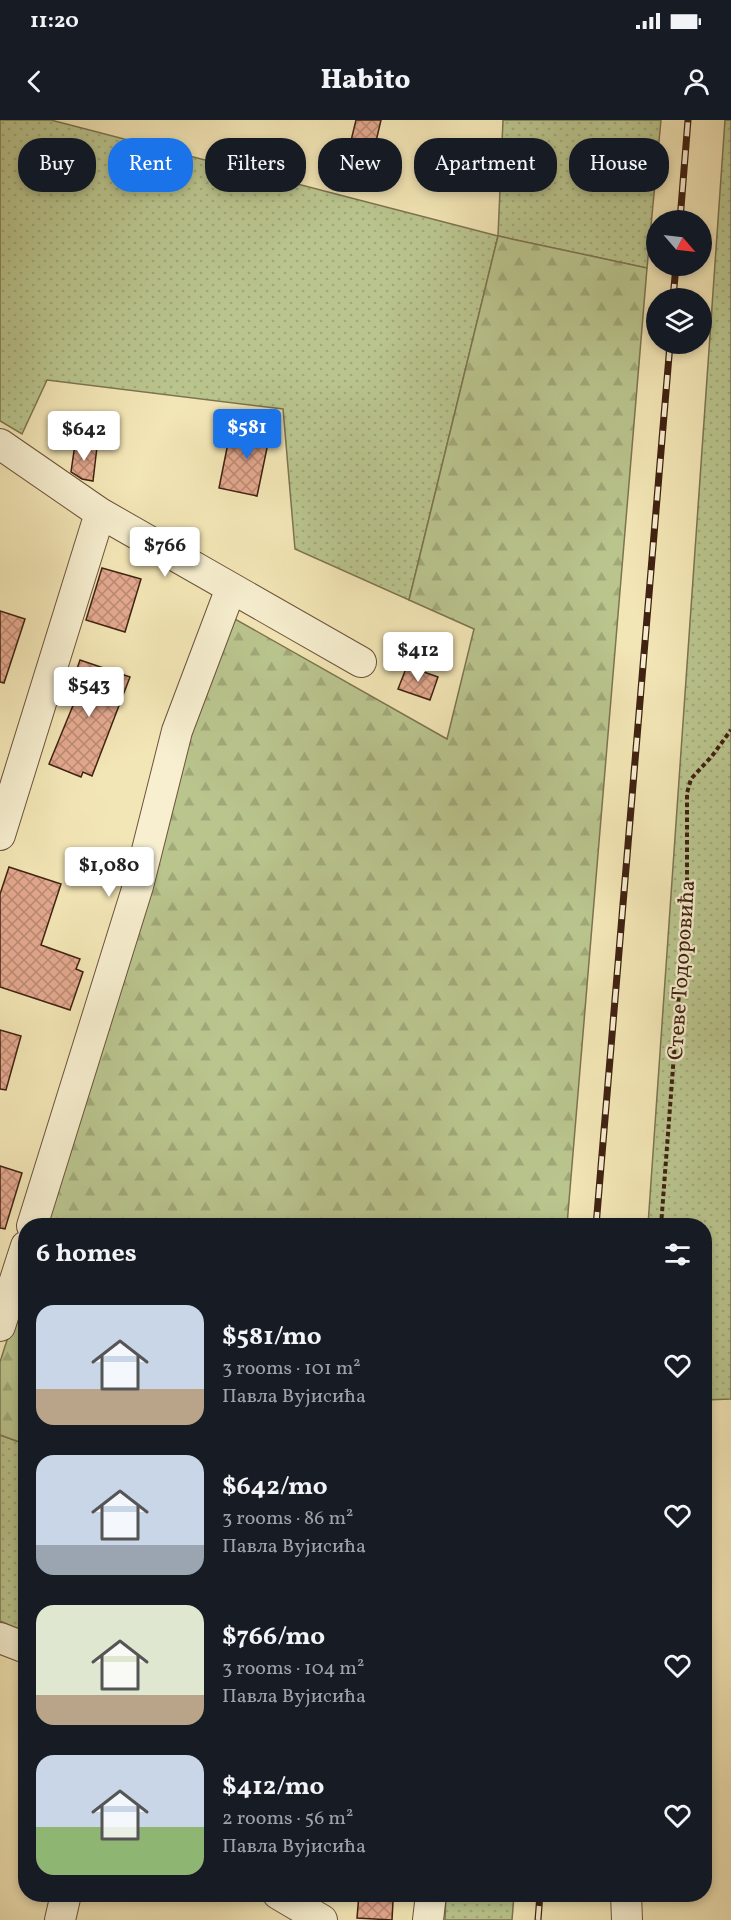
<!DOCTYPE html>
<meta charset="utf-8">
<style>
body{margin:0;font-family:Vollkorn,serif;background:#20242c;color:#f1f3f6;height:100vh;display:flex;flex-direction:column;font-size:22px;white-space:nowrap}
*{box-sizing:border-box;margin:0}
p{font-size:20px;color:#9ea1a6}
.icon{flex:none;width:33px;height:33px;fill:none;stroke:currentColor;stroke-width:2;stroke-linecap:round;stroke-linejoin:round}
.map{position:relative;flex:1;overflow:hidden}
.sheet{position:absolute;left:18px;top:1098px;width:694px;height:684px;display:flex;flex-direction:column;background:#171b24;border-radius:24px;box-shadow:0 3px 9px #0003}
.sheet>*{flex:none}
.hud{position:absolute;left:18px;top:18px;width:696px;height:54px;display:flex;gap:12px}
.needle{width:39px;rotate:118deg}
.tools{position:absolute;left:646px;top:90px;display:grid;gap:12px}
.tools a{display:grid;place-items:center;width:66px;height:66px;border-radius:50%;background:#171b24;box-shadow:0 3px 9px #0003;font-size:30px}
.price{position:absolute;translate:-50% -51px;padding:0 14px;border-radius:6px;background:#fff;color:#222;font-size:20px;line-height:39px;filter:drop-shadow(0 2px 3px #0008)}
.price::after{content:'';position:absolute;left:50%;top:36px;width:18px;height:14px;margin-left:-9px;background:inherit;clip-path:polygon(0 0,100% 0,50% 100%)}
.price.current{background:#1a73e8;color:#fff}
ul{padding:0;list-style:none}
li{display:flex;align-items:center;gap:18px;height:150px;padding:0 18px}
li span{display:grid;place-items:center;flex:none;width:168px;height:120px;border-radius:18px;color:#555}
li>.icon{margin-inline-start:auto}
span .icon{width:72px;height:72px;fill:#fffc;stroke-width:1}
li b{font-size:26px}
h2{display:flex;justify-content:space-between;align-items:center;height:72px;padding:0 18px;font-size:26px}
.tag{padding:0 21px;border-radius:24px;background:#171b24;box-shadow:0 3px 9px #0003;font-size:21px;line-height:54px}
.tag.current{background:#1a73e8;color:#fff}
.status{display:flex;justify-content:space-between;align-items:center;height:42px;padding:0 30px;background:#171b24;direction:ltr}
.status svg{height:16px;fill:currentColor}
header{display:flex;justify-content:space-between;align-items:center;height:78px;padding:0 18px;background:#171b24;font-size:27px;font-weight:800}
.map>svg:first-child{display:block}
.grass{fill:url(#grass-dots);stroke:#7d7450;stroke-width:1.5}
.forest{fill:url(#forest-firs);stroke:#7d7450;stroke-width:1.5}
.building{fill:url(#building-cross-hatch);stroke:#402212;stroke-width:1.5}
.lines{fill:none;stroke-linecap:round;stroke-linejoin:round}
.minor-casing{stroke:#6d533b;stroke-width:32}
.path{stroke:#402212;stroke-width:4;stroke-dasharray:4.5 3;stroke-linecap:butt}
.minor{stroke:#f7efd0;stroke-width:30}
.rail-casing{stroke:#402212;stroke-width:7}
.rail{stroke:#f7efd0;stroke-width:4.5;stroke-dasharray:14;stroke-linecap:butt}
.labels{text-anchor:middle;stroke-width:4.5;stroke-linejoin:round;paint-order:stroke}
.street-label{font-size:22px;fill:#402212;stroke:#f7efd0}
</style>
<div class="status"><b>11:20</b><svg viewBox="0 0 49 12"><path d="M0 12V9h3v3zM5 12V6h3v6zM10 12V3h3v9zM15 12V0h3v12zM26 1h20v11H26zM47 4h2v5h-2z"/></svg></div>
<header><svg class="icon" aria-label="back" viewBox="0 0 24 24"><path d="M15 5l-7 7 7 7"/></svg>Habito<svg class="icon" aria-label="person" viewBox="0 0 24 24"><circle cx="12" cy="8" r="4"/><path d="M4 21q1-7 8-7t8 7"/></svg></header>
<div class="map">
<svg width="731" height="1800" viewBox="0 0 731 1800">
<defs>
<pattern id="grass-dots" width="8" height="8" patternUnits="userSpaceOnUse" patternTransform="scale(1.5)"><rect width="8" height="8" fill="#bac58e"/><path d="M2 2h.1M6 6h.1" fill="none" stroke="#a1a979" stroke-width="1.8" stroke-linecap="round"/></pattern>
<pattern id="forest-firs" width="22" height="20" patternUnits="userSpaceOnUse" patternTransform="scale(1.5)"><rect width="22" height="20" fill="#bac58e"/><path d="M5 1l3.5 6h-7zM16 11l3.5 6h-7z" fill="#a1a979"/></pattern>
<pattern id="building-cross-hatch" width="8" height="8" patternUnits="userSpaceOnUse" patternTransform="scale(1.5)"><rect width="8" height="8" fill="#e4a98f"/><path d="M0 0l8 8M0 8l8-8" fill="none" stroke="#ba8973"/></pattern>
</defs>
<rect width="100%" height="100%" fill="#f3e6b6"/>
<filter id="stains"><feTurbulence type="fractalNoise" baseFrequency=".00333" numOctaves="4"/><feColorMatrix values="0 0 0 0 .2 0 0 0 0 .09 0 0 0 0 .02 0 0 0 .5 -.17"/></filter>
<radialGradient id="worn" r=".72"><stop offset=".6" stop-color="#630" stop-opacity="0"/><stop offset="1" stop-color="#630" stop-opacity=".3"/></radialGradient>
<path class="grass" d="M0,0h51l447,116 5,-116h158l-14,148 -149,-32 -89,364 -114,-51 -12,-140 -236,-29 -25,54 -22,-13z
M725,0h6v1279l-26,1v-174l-57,-1z
M0,1315l25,9v188l-25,-11z
M446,1775h68l-2,25h-67z"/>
<path class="forest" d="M498,116l149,32 -80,957 -523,1 144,-488 47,-119 212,120 27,-110 -65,-29z
M25,1164v160l-25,-9v-73z"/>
<path class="building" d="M356,0h25l-15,64 -24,-6z
M246,299l26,5 -15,72 -38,-8 9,-45 13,3z
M75,324l22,3 -4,34 -11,-2 -11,-7z
M102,448l39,11 -16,53 -39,-12z
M0,491l25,8 -21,64 -4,-1z
M80,540l50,17 -38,99 -9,-4 -2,5 -32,-13 25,-61 -8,-2z
M407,546l31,11 -8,23 -32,-11z
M9,747l52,17 -20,61 39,14 -4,10 7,3 -13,38 -70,-23v-93z
M0,910l21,6 -15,54 -6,-1z
M0,1046l22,7 -17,56 -5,-1z
M359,1774h30l-1,6 5,1 -1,19 -35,-2z"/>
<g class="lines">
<g class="minor-casing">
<path id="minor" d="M0,324l100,69 261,149
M0,715l100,-322
M32,1106l106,-340 39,-155 54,-143
M0,1206l26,-80
M0,1518l26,10
M278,1774l44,26
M626,1774l1,26
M60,1800l6,-26
M428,1800l3,-26"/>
</g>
<path class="path" d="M661,1106l16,-211 10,-104v-118l4,-14 21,-23 19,-26"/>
<use href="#minor" class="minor"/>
<g class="rail-casing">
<path id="rail" d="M680,100l8,-100
M673,178l3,-32
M596,1106l74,-882
M538,1800l2,-26"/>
</g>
<use href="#rail" class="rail"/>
</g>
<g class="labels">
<g class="street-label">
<text transform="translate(680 850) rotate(-86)" y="8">Стеве Тодоровића</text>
</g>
</g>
<rect width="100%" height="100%" filter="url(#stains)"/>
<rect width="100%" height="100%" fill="url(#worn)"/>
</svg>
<div class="tools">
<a><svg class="needle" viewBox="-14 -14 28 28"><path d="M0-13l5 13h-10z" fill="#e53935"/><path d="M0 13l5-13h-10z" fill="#9ea1a6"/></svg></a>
<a><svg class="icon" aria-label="layers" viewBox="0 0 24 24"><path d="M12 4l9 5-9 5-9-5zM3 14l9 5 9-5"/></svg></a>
</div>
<b class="price current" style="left:247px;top:340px">$581</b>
<b class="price" style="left:84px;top:342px">$642</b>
<b class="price" style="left:165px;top:458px">$766</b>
<b class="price" style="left:418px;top:563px">$412</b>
<b class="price" style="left:89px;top:598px">$543</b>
<b class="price" style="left:109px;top:778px">$1,080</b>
<div class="hud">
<a class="tag">Buy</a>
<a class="tag current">Rent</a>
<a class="tag">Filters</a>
<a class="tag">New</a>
<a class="tag">Apartment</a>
<a class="tag">House</a>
</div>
<section class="sheet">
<h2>6 homes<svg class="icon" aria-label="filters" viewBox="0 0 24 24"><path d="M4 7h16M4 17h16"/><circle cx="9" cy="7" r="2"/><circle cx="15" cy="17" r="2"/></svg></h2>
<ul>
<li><span style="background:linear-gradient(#c9d6e8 70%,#b9a48a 0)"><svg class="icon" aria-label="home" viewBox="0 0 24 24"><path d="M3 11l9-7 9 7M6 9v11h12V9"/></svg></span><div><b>$581/mo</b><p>3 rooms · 101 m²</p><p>Павла Вујисића</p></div><svg class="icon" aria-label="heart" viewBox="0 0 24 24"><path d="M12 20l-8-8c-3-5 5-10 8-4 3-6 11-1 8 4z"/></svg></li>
<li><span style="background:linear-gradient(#c9d6e8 75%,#9aa5b1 0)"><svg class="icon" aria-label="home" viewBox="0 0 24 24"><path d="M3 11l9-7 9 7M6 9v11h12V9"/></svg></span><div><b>$642/mo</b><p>3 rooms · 86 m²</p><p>Павла Вујисића</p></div><svg class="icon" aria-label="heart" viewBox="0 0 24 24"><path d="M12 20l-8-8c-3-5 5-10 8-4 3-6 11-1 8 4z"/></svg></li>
<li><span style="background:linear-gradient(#dfe7d0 75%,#b9a48a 0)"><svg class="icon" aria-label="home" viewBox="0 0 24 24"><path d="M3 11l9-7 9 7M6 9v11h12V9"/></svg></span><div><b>$766/mo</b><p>3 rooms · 104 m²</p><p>Павла Вујисића</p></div><svg class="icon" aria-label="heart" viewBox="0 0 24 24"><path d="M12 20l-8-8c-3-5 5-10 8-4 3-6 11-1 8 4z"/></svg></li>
<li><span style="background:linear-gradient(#c9d6e8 60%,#8fb573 0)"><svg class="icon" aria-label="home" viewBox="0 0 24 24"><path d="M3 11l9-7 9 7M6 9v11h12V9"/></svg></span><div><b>$412/mo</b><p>2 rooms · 56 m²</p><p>Павла Вујисића</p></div><svg class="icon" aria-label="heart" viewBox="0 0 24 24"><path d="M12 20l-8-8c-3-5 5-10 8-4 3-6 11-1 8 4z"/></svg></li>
</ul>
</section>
</div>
